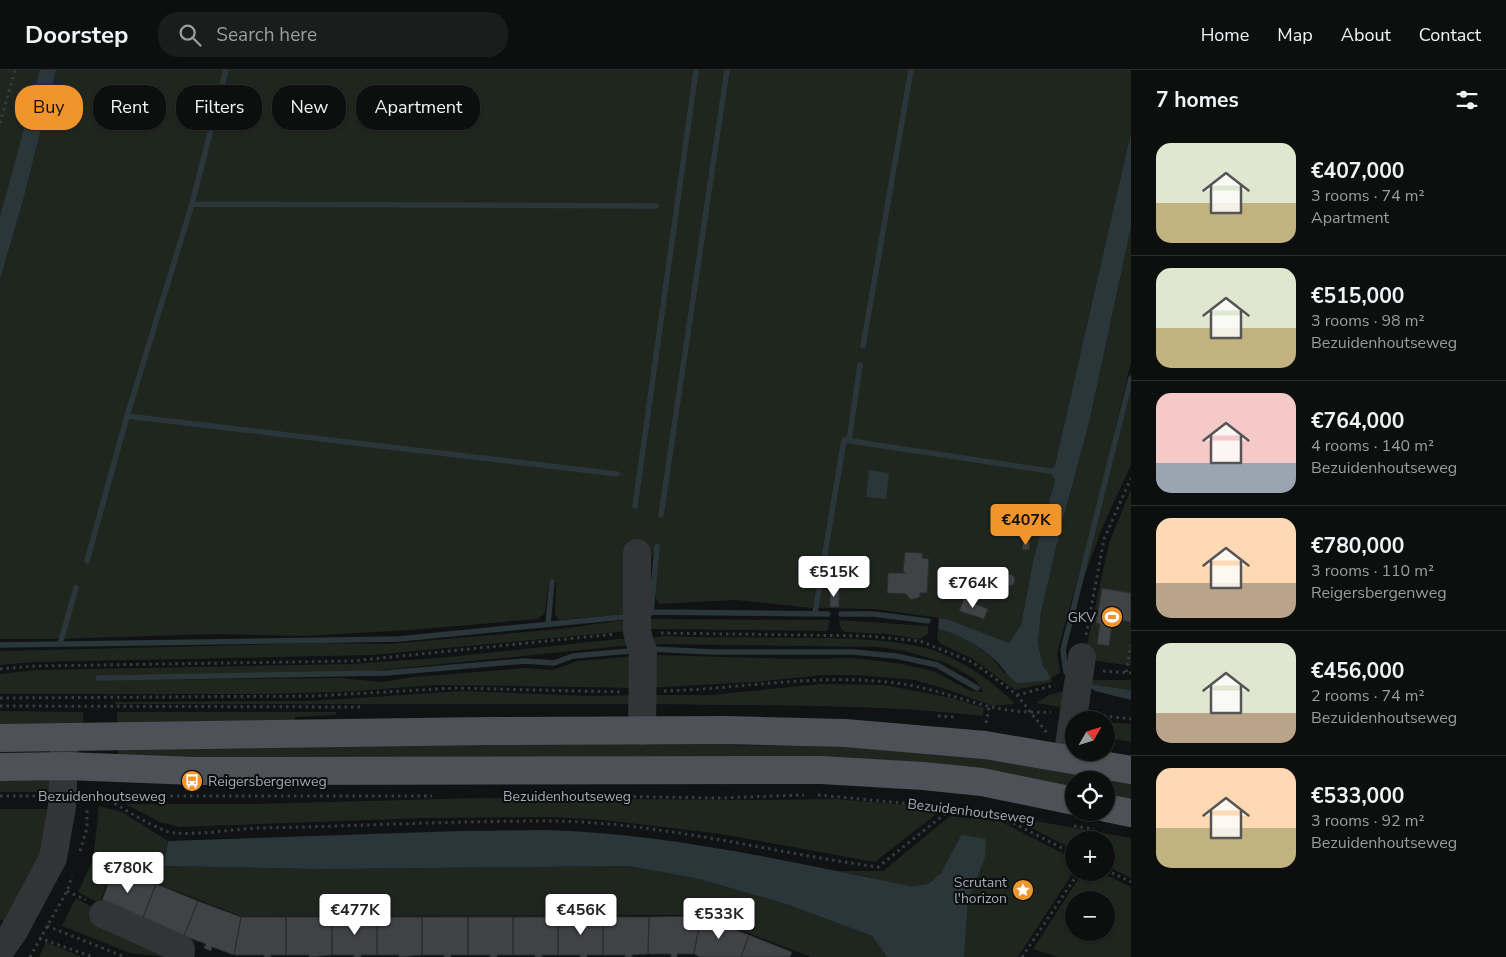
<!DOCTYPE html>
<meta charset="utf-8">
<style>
body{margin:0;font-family:"Nunito Sans",sans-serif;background:#1b1c1c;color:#f1f3f6;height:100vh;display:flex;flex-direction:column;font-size:19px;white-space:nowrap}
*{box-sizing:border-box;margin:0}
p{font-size:16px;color:#9a9c9e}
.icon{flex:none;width:28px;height:28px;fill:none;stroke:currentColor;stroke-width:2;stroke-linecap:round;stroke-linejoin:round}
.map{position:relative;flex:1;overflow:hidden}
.sheet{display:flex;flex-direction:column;background:#0d0e0e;width:375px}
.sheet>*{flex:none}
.guide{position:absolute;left:15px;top:15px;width:475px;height:45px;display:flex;gap:10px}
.needle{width:32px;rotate:51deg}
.tools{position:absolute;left:1065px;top:641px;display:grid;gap:10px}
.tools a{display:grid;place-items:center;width:50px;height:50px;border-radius:50%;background:#0d0e0e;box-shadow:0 1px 4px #0004,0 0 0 1px #2d2e2e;font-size:25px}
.price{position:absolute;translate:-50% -42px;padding:0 11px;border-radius:5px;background:#fff;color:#222;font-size:16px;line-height:32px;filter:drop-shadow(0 1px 2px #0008)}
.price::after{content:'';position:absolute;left:50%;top:30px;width:15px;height:11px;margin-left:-8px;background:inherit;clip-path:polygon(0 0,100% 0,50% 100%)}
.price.active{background:#f0952c;color:#111}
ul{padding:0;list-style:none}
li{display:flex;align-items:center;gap:15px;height:125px;padding:0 25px}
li+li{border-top:1px solid #2d2e2e}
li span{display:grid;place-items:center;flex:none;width:140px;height:100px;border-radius:15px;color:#555}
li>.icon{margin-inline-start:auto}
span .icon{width:60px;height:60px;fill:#fffc;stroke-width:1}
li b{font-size:21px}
h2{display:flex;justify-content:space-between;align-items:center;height:60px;padding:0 25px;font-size:21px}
.pill{padding:0 18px;border-radius:20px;background:#0d0e0e;box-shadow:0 1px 4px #0004,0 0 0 1px #2d2e2e;font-size:18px;line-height:45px}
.pill.active{background:#f0952c;color:#111}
header{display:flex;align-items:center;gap:30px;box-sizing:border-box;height:70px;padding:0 25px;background:#0d0e0e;border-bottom:1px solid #2d2e2e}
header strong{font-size:24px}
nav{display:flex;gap:28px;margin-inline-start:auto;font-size:18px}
.search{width:350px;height:45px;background:#1b1c1c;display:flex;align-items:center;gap:12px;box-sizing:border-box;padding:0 18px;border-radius:20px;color:#9a9c9e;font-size:19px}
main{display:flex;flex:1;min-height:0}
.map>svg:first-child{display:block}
.green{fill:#1e261e;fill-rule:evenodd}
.water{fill:#2b363b}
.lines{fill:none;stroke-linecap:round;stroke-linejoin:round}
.stream{stroke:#2b363b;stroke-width:5.5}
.building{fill:#404246;stroke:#2b2c2f}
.path{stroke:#383b3f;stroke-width:3;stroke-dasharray:2.5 4;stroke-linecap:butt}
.minor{stroke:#323438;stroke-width:28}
.major{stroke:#4e5157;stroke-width:28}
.labels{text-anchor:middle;stroke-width:4;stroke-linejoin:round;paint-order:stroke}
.poi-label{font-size:14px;fill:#a3aab4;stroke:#0c0d0e;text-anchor:end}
.street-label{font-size:14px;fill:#a3aab4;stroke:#0c0d0e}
</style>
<header>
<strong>Doorstep</strong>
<div class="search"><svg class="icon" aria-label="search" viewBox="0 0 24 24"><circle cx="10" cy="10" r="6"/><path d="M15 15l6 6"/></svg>Search here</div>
<nav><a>Home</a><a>Map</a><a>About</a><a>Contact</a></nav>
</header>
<main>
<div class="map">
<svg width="1131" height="887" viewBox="0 0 1131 887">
<rect width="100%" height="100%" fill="#111213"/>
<path class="green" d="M0,0h51l-51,193z
M56,0h1075v62l-76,333 -5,5 5,10 -22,81 -12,64 -12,18 -62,-24 -73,-10 -63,-1 -75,-8 -77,4 -4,-7 4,-53 -2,-1 -5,14 -7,49 6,13 179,1 -3,11 -178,-2 -277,26 -337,7 -35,3v-14l323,-8 66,1 171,-15 64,-9v-6l-65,6 -4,-5 1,-33 -7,-2 -4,33 -7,6 -128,11 -104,6 -93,-2 -155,5h-58v-359l24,-83zM905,482l17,1v5l7,1 -2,34h-7l-5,6h-5l-4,-5 -19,-1 1,-20h18l-3,-1zM964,529l23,10 -3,10 -24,-8z
M1131,157v135l-37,159 -37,132 3,20 -9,5 1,4 -37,8 -42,-31 -32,-15 -4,-5 1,-10c24,5 53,23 66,44l39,-7 -5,-23 3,-31 20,-85 28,-104z
M1131,319v76l-30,65 -18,51z
M1131,419v177l-47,-7 25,-116z
M839,550l89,6v8l-8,5 -33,-5 -42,-2 -4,-3z
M663,566c55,2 110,1 164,2 33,1 66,2 99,10 33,10 65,31 89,56l-22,2 -47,-17 -32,-9 -56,-5h-36l-66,7 -108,6 3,-50zM658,574l221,3 26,4 41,12 29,16 8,13 -12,-1 -38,-20 -36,-8 -46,-5 -52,1 -143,-4 -3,-9z
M619,569h13l6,7 1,42 -202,-3 -95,7 -81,2h-261v-20l36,-4 313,-6 91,-6zM622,576h10l2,7 -8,4 -48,4 -25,9 -28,-2 -111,9 -33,5 -40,-4 -246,2 1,-5 266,-3z
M1091,610h40v10l-47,-7z
M820,614l64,1 68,13 32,10 -1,8c-111,-13 -224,-10 -336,-12v-9h64z
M1068,620l-2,13 -6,4 -24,-4 13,-8z
M462,621l129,5 46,-1 1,9h-523v-2l198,-1z
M0,641l83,1 1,20h-84z
M117,642h219v3l-41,2v7l-178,9z
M1106,652l25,2v18l-25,-5z
M118,673l542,1 219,3 100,8 152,28v18l-25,-4v-17h-32v11l-956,-31z
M0,702l55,1 -1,19h-54z
M480,728l272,2 84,-1 108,9 -69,54 -154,-28 -117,-14 -52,-3 -129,1 -244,9 -19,-5 -35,-18h129z
M99,736l23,6 46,29 -4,25 155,3 310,-3 70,13 87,25 86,32 15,21h-76l-110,-42 -460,1 -127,-49 -15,36 -21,-11 15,-32z
M0,739h54l-9,50 -35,64 -10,-3z
M950,746l50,5 74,38v12l-56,86h-54l4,-57 17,-42 -24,-23 -20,38 -13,11 -17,2 -73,-15h45z
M1008,746l123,22v40l-25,-12v-26h-32v10z
M1082,803h20l29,14v70h-73l-25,-8zM1074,830h32v32h-32z
M76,828l90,51 -1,8 -35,-4 -68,-27z
M46,872l34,14v1h-41z"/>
<path class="water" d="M40,0h16l-32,127 -24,83v-63z
M1131,62v95l-42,196 -28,104 -20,85 -3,31 5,23 8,12 -6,3 -28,2c-9,-7 -12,-12 -19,-20 -14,-15 -41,-30 -60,-34l1,-11 8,1 62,24 12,-18 12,-64 22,-81 -6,-9 6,-6z
M869,400l20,3 -3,26 -20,-2z
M1084,613l47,7v10l-36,-9z
M543,760c124,3 247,32 368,56l17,-2 13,-11 20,-38 25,4 -1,19 -17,42 -4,57h-77l-15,-21 -86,-32 -87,-25 -70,-13 -310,3 -155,-3 4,-25 293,-10z"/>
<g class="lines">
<path class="stream" d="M192,134l464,2
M863,276l48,-276
M127,346l490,58
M849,371l11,-76
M635,436l61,-436
M661,445l66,-445
M87,491l40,-145 65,-212 34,-134
M649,542l179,2
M651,543l6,-67
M815,543l29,-173 205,31
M841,544h32l55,7
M548,554l4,-42
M60,574l16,-56
M0,575l399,-6 224,-22
M651,579l61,3h141l43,4 41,9 40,23
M1066,602l-3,-22 68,-272
M98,608l288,-5 138,-12 30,2 19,-7 57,-5"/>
</g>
<path class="building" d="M1023,471l7,1 -1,8h-7z
M905,482l17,1v5l7,1 -2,34h-7v4l-5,2h-5l-4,-5 -19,-1 1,-20h18l-3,-1z
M1003 510a6 6 0 1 1 12 0a6 6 0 1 1-12 0Z
M1102,518l29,5v29l-18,-3 -4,27 -12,-2 3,-20 -4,-1z
M830,520h9v17h-9z
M964,529l24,10 -4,10 -25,-8z
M114,798l42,16 -14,36 -41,-17z
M156,814l42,17 -14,35 -42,-16z
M198,831l43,16 -7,38 -22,-8 -1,4 -7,-3 2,-4 -22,-8z
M701,846l-7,38h-17v3h-6v-3h-23l1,-37z
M701,846l48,19 -8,22h-41l-6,-3z
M241,847h45v38h-15v2h-7v-2h-30z
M286,847h46v38l-23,2v-2h-23z
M332,847h45v38h-16v2h-7v-2h-22z
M377,847h45v38l-23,2v-2h-22z
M422,847h46v38h-17v2h-7v-2h-22z
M468,847h45v38h-16v2h-7v-2h-22z
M513,847h45v38h-16v2h-7v-2h-22z
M558,847h45v38h-16v2h-7v-2h-22z
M603,847h46l-1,37 -16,1v2h-7v-2h-22z
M749,865l43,17 -2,5h-49z"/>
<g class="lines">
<path class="path" d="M0,53l15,-53
M661,563l206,3 53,5 52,21 24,17 21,16 30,38
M1086,565l18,-96 27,-61
M0,599l35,-3 317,-5 263,-27
M1103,601l28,2
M1126,602l5,-27
M664,621c74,-2 149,-17 223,-9 35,3 66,15 100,24 20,5 43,7 64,6
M1017,625l38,-10
M0,628l313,-2 142,-8 165,4
M0,636l360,1
M1097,645l34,4
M938,646l17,1
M986,653l3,-16
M818,725l179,17 24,4
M0,726h39
M86,726h346
M104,726c12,9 56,36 70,37 28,2 58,-4 87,-5 96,-2 192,-7 288,-7 111,1 219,31 329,46l68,-54 54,6 13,4 61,31
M601,726l116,2 87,-3
M1074,756l20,3
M80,781l7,-23v-20
M1106,800l25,12
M67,821l19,9
M47,856l78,31
M39,868l54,19
M30,887l37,-66 5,-15
M1022,887l57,-85"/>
<path class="minor" d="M637,483v79l6,20 -1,79
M1067,689l15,-102
M103,844l78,35 -1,8
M0,881l14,-20 39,-73 9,-52 3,-68"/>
<path class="major" d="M0,668l489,-7 237,-1 119,3 140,12 146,25
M0,697l66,-1 128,5 627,-1 102,6 59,6 92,19
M1106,738l25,5"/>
</g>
<defs>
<g id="stadium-disc" transform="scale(1.125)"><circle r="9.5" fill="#f0952c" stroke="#0c0d0e"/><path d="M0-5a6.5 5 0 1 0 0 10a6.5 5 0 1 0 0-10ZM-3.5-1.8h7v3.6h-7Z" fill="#fff"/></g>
<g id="bus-disc" transform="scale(1.125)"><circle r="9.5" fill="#f0952c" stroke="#0c0d0e"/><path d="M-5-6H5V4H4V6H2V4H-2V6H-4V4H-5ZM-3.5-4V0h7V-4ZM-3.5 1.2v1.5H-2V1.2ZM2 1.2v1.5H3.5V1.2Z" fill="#fff"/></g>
<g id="sight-disc" transform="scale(1.125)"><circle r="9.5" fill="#f0952c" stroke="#0c0d0e"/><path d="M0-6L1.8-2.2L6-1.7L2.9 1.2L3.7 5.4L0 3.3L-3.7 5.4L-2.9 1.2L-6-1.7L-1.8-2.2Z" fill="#fff"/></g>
</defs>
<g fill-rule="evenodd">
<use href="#stadium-disc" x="1112" y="547"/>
<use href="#bus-disc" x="192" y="711"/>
<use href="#sight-disc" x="1023" y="820"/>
</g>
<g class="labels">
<g class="poi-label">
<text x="1096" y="552">GKV</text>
<text x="208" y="716" text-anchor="start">Reigersbergenweg</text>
<text x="1007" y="817">Scrutant<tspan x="1007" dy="16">l'horizon</tspan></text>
</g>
<g class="street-label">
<text x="102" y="731">Bezuidenhoutseweg</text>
<text x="567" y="731">Bezuidenhoutseweg</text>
<text transform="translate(971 741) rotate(7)" y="5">Bezuidenhoutseweg</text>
</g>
</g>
</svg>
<div class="tools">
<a><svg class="needle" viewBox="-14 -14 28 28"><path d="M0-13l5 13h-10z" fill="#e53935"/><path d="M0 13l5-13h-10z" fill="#9a9c9e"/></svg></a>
<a><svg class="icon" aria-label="locate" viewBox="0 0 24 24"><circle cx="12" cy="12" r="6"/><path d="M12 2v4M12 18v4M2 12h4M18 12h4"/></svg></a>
<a>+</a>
<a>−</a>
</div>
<b class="price active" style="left:1026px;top:476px">€407K</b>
<b class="price" style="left:834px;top:528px">€515K</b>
<b class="price" style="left:973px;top:539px">€764K</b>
<b class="price" style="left:128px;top:824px">€780K</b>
<b class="price" style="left:355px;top:866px">€477K</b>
<b class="price" style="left:581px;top:866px">€456K</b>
<b class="price" style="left:719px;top:870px">€533K</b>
<div class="guide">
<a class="pill active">Buy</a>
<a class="pill">Rent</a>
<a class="pill">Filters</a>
<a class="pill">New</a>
<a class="pill">Apartment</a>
</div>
</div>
<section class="sheet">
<h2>7 homes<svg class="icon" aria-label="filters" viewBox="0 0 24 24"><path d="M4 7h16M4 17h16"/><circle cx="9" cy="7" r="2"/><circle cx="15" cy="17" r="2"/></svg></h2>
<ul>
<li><span style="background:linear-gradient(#dfe7d0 60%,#c2b280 0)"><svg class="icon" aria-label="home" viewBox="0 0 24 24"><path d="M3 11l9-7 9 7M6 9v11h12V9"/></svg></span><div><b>€407,000</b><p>3 rooms · 74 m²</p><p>Apartment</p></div></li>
<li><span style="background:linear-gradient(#dfe7d0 60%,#c2b280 0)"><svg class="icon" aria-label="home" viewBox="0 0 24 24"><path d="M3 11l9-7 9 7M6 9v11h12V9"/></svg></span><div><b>€515,000</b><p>3 rooms · 98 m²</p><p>Bezuidenhoutseweg</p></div></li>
<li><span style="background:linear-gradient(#f6c9c9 70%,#9aa5b1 0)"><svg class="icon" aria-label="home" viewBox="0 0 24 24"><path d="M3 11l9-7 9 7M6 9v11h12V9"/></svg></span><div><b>€764,000</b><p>4 rooms · 140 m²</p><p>Bezuidenhoutseweg</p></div></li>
<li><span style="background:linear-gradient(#ffd9b3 65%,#b9a48a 0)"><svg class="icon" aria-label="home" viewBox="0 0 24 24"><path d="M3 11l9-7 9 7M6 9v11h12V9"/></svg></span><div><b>€780,000</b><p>3 rooms · 110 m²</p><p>Reigersbergenweg</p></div></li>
<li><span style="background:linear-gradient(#dfe7d0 70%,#b9a48a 0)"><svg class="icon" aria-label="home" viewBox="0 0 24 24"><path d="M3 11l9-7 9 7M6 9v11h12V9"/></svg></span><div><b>€456,000</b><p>2 rooms · 74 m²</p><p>Bezuidenhoutseweg</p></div></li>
<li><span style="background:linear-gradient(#ffd9b3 60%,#c2b280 0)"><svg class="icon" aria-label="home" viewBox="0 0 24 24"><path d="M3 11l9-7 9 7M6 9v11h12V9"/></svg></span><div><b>€533,000</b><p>3 rooms · 92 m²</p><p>Bezuidenhoutseweg</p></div></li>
</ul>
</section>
</main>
